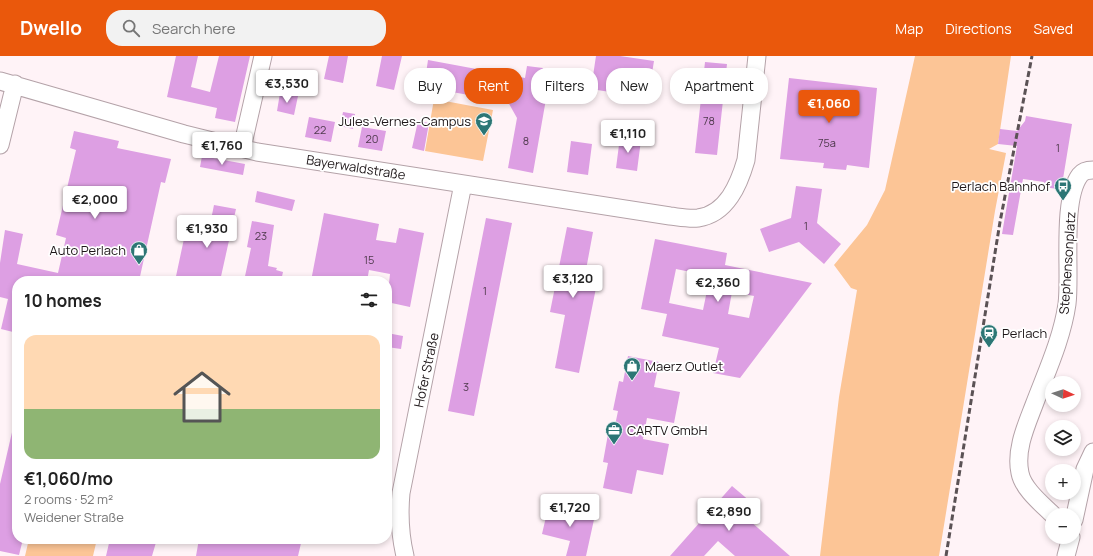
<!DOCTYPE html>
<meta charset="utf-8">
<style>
body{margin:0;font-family:Manrope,sans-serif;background:#f2f2f2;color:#222;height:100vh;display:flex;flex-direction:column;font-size:15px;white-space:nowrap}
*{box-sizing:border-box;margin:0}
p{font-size:13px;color:#767676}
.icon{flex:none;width:22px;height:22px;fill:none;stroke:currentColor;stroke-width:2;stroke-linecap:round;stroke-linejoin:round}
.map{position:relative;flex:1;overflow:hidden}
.side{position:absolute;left:12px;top:220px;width:380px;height:268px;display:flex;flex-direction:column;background:#fff;border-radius:16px;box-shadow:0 2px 6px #0003}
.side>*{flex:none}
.hud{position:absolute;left:404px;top:12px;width:380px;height:36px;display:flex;gap:8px}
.needle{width:26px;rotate:93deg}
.fabs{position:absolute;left:1045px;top:320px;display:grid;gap:8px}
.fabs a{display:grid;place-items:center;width:36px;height:36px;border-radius:50%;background:#fff;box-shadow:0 2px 6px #0003;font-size:20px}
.price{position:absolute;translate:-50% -34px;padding:0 9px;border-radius:4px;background:#fff;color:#222;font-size:13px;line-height:26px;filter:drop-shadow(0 1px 2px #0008)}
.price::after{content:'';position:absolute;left:50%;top:24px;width:12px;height:9px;margin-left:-6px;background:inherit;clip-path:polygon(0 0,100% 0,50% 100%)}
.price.selected{background:#ea580c;color:#fff}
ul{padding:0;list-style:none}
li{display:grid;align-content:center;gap:8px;height:212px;padding:0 12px}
li span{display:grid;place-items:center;height:124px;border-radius:12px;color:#555}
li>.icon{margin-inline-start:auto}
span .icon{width:72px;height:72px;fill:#fffc;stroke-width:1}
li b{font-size:17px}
h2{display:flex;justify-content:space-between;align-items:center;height:48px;padding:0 12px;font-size:17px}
.chip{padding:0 14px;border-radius:16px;background:#fff;box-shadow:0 2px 6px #0003;font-size:14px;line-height:36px}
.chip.selected{background:#ea580c;color:#fff}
header{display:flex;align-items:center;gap:24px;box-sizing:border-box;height:56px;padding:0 20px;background:#ea580c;color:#fff}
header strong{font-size:19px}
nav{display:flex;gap:22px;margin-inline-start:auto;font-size:14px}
.search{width:280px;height:36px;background:#f2f2f2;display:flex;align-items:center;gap:10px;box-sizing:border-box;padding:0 14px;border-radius:16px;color:#767676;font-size:15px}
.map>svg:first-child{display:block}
.green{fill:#fcc596}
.building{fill:#dd9fe3;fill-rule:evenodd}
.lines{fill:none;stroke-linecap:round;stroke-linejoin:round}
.minor-casing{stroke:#b4a2a8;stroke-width:19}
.minor{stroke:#fff;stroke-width:17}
.rail{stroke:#5b5255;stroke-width:3;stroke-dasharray:6 3;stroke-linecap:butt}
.labels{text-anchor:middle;stroke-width:3.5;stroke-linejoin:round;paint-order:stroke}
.number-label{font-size:11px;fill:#4e394c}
.poi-label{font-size:13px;fill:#1e1719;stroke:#fff;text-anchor:end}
.street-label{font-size:13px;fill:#1e1719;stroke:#fff}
</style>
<header>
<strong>Dwello</strong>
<div class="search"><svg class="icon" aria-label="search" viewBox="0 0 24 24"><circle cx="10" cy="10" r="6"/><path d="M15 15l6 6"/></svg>Search here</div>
<nav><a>Map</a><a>Directions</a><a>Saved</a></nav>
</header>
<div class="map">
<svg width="1093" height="500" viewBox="0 0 1093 500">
<rect width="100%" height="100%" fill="#fff3f7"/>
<path class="green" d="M915,0h96l-13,88 -9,5 17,4 -11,58 -56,345h-119l19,-159 18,-107 -6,-2 -17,-23 33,-40 18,-35z
M434,43l59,11 -10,51 -58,-10z
M29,483h68l-4,17h-68z"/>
<path class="building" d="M176,0h22l-7,31 19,5 9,-36h31l-15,66 -20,-4 2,-10 -50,-11z
M329,0h19l-5,27 -19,-4z
M382,0h20l-8,34 -18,-4z
M596,0h24l34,5 -6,37 -57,-9z
M428,4l97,18 2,-12 16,2 -2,13 8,1 -16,91 -25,-5 9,-50 -9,-16 -84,-15z
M705,6l22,2 -10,91 -22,-2z
M789,22l88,10 -8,80 -22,-3 -1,5 -23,-2 1,-5 -44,-4z
M280,37l18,3 -4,19 -17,-4z
M343,56l12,2 -2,15 -13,-3z
M1026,60l46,8 -10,61h-3l-1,4 -15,-2 1,-5 -21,-3 -10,56 -11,-1 15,-88 -19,-2 2,-15 17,2 8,-10z
M309,61l26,5 -4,20 -26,-5z
M418,65l11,2 -5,28 -12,-3z
M362,71l24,4 -4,20 -24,-4z
M74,75l45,10 -2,7 54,11 -6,24 -4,-1 -22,99h-122v52l-16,-4 7,-30 -8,-2v-34l5,-33 18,4 -6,30 41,9 8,-35 -10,-3 20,-85 -6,-2z
M620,81l21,3 -4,31 -21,-3z
M571,85l21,3 -4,31 -21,-3z
M202,100l43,8 -2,11 -43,-8z
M796,130l26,3 -5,34 24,21 -17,20 -25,-22 -30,10 -9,-23 31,-11z
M257,135l38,9 -3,11 -37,-9z
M214,149l22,4 -16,72h-45l10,-47 22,5z
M324,157l55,11 -3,16 20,3 3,-15 25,5 -14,74 -23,-5 3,-28 -21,-4 -2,11h-56z
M486,162l26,5 -38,193 -26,-5z
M252,165l22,4 -6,41 9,2 -1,2 7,2 -2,9h-37l7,-33 -4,-1z
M567,171l26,5 -10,54 13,2 -17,85 -24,-5 10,-53 -15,-3z
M655,183l72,14 -2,12 87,18 -72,95 -27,-5 6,-25 -57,-12 5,-22 -26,-5zM676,213l34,7 -7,34 -34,-7zM732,236l22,4 -5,22 -21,-4z
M387,277l16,3 -2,13 -14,-2z
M628,300l31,6 -5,25 26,5 -6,31 -27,-5 -4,21 26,5 -6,31 -26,-5 -5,24 -29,-6 5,-25 -5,-1 5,-28 5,1 5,-24 -5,-1 6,-29 4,1z
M13,372h4v111h6l-4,16 -19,-4v-67z
M732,430l19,16 -10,11 49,43h-55l-17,-15 -14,15h-34z
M549,448l46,11 -9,41h-20l4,-15 -28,-7z
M110,483h47l-5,17h-46z
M199,483h103l-4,17h-102z"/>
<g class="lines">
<g class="minor-casing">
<path id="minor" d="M0,25l184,53 73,18 413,64c9,1 19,3 28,2 29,-4 41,-34 48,-58l11,-104
M0,89l15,-61
M242,92l21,-92
M1053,459c-11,-11 -30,-26 -33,-42 -5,-23 6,-47 14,-68 12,-32 28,-66 33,-101 4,-31 -6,-104 13,-129 3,-4 8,-5 13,-5
M1074,464l11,-51 8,-17
M405,500c-5,-21 -6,-41 -4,-63l62,-309
M1066,500l5,-19"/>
</g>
<use href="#minor" class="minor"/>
<path class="rail" d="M946,500l54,-334 32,-166"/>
</g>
<defs>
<g id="school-pin" transform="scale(0.9)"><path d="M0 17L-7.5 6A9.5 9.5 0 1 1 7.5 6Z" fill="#2c7675" stroke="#fff"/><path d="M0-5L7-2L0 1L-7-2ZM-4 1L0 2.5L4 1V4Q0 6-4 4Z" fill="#fff"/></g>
<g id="bus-pin" transform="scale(0.9)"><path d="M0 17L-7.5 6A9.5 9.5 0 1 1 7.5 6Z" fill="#2c7675" stroke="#fff"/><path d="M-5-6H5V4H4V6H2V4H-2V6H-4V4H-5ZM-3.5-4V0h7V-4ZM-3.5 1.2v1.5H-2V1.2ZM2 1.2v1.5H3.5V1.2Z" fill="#fff"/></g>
<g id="shop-pin" transform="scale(0.9)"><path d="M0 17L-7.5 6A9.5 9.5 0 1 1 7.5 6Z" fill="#2c7675" stroke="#fff"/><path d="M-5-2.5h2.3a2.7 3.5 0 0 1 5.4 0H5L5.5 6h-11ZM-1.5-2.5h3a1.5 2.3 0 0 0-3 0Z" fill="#fff"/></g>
<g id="station-pin" transform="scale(0.9)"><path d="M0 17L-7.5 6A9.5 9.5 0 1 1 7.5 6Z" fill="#2c7675" stroke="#fff"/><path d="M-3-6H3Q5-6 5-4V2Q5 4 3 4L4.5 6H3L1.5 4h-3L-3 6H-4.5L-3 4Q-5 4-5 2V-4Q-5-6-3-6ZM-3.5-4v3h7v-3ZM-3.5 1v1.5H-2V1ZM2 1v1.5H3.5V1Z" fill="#fff"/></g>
<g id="office-pin" transform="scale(0.9)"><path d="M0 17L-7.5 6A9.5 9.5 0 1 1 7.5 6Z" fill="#2c7675" stroke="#fff"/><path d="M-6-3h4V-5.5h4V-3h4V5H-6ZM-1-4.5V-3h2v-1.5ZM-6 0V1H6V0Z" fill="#fff"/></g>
</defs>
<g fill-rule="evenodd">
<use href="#school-pin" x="484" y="65"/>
<use href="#bus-pin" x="1063" y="130"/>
<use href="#shop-pin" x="139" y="194"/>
<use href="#station-pin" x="989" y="277"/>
<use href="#shop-pin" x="632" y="310"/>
<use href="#office-pin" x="614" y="374"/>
</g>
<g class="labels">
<g class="number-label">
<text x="709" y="69">78</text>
<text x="320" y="78">22</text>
<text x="372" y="87">20</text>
<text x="526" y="89">8</text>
<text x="827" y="91">75a</text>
<text x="1058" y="96">1</text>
<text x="806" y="174">1</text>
<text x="261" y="184">23</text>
<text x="369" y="208">15</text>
<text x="485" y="239">1</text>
<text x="466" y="335">3</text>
</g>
<g class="poi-label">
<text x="471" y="70">Jules-Vernes-Campus</text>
<text x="1050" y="135">Perlach Bahnhof</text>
<text x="126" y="199">Auto Perlach</text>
<text x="1002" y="282" text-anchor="start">Perlach</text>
<text x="645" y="315" text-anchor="start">Maerz Outlet</text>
<text x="627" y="379" text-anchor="start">CARTV GmbH</text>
</g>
<g class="street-label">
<text transform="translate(356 111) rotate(9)" y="5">Bayerwaldstraße</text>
<text transform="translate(1067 207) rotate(-86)" y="5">Stephensonplatz</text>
<text transform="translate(426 314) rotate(-78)" y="5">Hofer Straße</text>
</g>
</g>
</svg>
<div class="fabs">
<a><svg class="needle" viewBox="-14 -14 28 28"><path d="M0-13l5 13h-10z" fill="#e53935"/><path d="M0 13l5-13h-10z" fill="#767676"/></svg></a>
<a><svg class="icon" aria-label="layers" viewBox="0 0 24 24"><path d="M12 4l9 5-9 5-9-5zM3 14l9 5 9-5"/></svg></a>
<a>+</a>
<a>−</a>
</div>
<b class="price" style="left:287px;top:48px">€3,530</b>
<b class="price selected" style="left:829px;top:68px">€1,060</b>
<b class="price" style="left:628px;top:98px">€1,110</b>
<b class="price" style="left:222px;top:110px">€1,760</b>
<b class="price" style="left:95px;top:164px">€2,000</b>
<b class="price" style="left:207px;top:193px">€1,930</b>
<b class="price" style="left:573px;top:243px">€3,120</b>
<b class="price" style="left:718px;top:247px">€2,360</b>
<b class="price" style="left:570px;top:472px">€1,720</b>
<b class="price" style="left:729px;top:476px">€2,890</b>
<div class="hud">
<a class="chip">Buy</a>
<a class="chip selected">Rent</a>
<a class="chip">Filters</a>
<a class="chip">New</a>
<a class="chip">Apartment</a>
</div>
<section class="side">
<h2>10 homes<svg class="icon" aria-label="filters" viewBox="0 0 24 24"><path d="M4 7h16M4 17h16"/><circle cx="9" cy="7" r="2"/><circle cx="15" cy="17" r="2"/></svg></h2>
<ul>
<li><span style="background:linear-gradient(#ffd9b3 60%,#8fb573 0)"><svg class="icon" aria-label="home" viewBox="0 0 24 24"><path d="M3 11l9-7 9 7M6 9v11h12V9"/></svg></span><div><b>€1,060/mo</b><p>2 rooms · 52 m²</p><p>Weidener Straße</p></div></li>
</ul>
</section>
</div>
